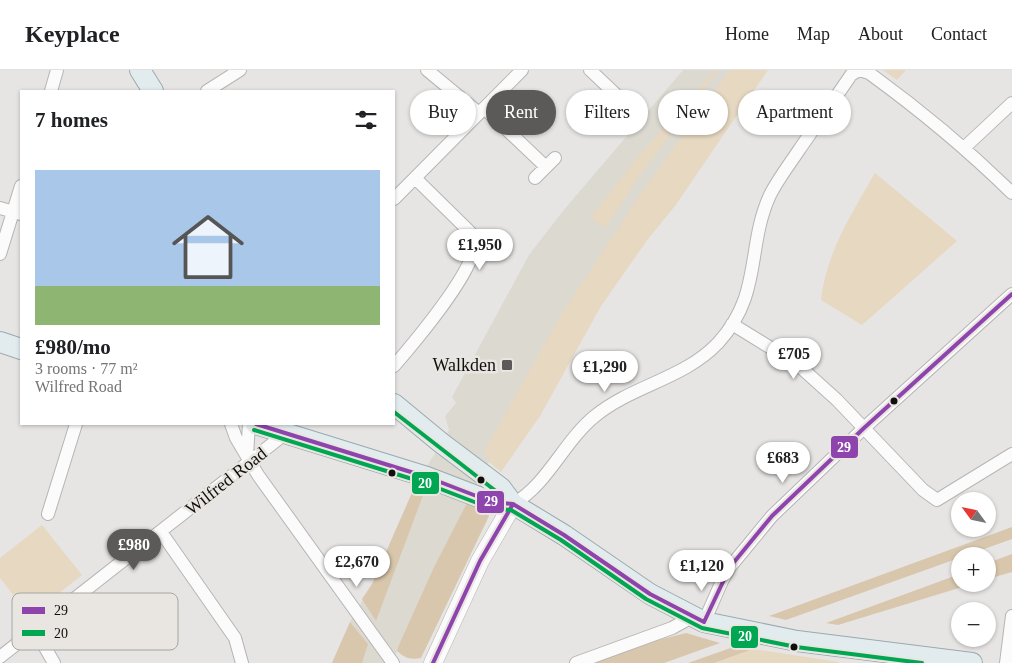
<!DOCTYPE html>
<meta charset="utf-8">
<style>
body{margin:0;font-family:Georgia,serif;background:#f6f6f6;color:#202124;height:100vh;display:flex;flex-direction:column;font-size:19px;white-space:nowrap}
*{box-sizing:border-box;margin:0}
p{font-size:16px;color:#757577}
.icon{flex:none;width:28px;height:28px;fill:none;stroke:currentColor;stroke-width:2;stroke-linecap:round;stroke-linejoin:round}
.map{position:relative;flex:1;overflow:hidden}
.details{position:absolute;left:20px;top:20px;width:375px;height:335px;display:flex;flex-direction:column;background:#fff;border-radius:0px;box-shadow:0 1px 4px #0004}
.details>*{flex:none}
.top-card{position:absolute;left:410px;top:20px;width:475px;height:45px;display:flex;gap:10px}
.needle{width:32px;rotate:303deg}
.fabs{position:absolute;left:951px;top:422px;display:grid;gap:10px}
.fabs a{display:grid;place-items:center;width:45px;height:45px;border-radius:50%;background:#fff;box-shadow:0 1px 4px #0004;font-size:25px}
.price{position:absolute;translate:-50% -42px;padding:0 11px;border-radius:18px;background:#fff;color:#222;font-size:16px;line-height:32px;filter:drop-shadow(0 1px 2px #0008)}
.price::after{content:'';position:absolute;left:50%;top:30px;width:15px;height:11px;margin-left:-8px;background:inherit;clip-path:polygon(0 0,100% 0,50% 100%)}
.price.active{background:#5b5a59;color:#fff}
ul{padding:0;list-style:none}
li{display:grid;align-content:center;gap:10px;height:265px;padding:0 15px}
li span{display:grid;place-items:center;height:155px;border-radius:0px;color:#555}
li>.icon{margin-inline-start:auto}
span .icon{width:90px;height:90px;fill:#fffc;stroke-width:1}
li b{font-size:21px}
h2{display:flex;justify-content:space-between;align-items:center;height:60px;padding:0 15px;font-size:21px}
.pill{padding:0 18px;border-radius:22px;background:#fff;box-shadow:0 1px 4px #0004;font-size:18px;line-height:45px}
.pill.active{background:#5b5a59;color:#fff}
header{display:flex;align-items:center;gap:30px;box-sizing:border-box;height:70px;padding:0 25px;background:#fff;border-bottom:1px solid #e0e0e0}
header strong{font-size:24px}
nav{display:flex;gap:28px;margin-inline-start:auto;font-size:18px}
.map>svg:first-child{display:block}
.built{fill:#dcd9d1}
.green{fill:#e6d8c1}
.forest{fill:#d8c7ad}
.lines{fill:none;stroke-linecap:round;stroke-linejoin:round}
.street-casing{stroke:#b7b5b4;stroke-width:14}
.secondary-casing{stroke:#b7b5b4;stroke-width:19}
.primary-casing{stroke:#9aaaae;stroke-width:22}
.street{stroke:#fbfbfb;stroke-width:12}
.secondary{stroke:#fbfbfb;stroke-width:18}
.primary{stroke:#e2ecee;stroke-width:20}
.bus-1-casing{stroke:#e9e6e1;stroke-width:8}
.bus-2-casing{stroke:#e9e6e1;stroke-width:8}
.bus-1{stroke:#8e44ad;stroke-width:4}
.bus-2{stroke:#00a651;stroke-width:4}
.poi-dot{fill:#5b5a59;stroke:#e9e6e1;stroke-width:2}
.bus-dot{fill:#100f0e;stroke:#e9e6e1;stroke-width:2}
.labels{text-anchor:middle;stroke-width:5;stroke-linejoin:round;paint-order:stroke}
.poi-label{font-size:18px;fill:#100f0e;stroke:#e9e6e1;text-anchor:end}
.street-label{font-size:18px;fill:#100f0e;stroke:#e9e6e1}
.key{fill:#e9e6e1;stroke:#a8a6a2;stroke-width:1}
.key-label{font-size:14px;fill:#100f0e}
.line-badge{stroke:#e9e6e1;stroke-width:2}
.badge-label{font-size:14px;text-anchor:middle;font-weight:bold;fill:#fff}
</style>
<header>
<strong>Keyplace</strong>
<nav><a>Home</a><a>Map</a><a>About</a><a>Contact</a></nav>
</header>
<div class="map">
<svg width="1012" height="593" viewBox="0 0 1012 593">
<rect width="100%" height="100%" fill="#e7e5e3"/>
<path class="built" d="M683,0h58l-221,333 -87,166 -41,94h-60l18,-41 22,-38 43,-98 34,-56 -4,-14 11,-13 -4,-6 77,-142 34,-44z"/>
<path class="green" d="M715,0h3l-75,101 -38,57 -15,-10 48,-61z
M730,0h38l-93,136 -27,33 -47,67 -61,110 -39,56 -12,-10 1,-4 -6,-7 75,-133 82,-125z
M883,0h23l-9,10z
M875,103l82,68 -95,84 -41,-25c5,-47 31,-87 54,-127z
M42,455l40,50 -52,41 -30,-38v-20z
M753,579l86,13v1h-125z"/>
<path class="forest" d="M415,416l10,4 -49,131 -14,-22 10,-15z
M468,431l18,10 3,5 -68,142c-11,2 -16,0 -24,-7l2,-6 34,-76z
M1012,457v12l-226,81 -17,-4z
M1012,484v18l-24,7v-16z
M960,504v10h12l-134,41 -12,-2z
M350,552l18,22 -6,19h-30z
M686,563l34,10 -56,20h-73l59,-21z
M739,575l14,4 -39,14h-26z"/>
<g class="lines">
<g class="street-casing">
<path id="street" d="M427,0l52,43
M590,0l37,35
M860,0l9,3c51,37 98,76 143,120
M51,21l6,-21
M207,21l33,-21
M484,38l62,59
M965,77l47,-44
M535,108l20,-20
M394,129l128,-129
M0,138l21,6
M0,184l21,-68
M732,254l65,40 40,36 86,90 14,10 75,-46
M394,296c19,-22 79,-93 80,-120 1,-6 -1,-9 -4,-14l-55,-54
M231,354l5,14 22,37 135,188
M247,385l2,-31
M513,434c35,-20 51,-63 82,-88 38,-31 89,-37 123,-73 45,-49 28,-96 52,-148 8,-16 19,-30 29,-45 17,-25 35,-50 52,-75l8,-5
M48,444l28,-90
M161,462l74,106 7,25
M704,552l18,-41 8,-14 42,-51 92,-88 148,-134
M35,560l19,33
M0,587l286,-224
M576,593l96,-35 20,-11
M1006,593l6,-47"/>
</g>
<g class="secondary-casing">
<path id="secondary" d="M433,593l47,-102 33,-57"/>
</g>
<g class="primary-casing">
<path id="primary" d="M140,0l13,21
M0,272l21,7
M394,334l46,38 61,46 12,16 51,31 86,59 54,28 93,19 175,22
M256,354l171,53 65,25 21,2"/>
</g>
<use href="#street" class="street"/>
<use href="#secondary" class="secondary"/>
<use href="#primary" class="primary"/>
<g class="bus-1-casing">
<path id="bus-1" d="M256,354l171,53 65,25 21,2 51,31 86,59 54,28
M704,552l26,-55 42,-51 92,-88 148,-134
M433,593l47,-102 33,-57"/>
</g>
<g class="bus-2-casing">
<path id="bus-2" d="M394,342l103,80
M254,360l171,53 65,25 21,2 50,30 85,59 56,29 94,19 126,16"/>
</g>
<use href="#bus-1" class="bus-1"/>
<use href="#bus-2" class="bus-2"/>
</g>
<rect class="poi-dot" x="501" y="289" width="12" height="12" rx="2.5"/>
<g class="bus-dot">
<circle cx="894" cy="331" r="4.5"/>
<circle cx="392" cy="403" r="4.5"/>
<circle cx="481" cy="410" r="4.5"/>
<circle cx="794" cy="577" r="4.5"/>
</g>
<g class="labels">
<g class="poi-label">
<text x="496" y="301">Walkden</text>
</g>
<g class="street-label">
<text transform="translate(226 411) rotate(-38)" y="6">Wilfred Road</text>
</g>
</g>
<rect x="12" y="523" width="166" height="57" rx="8" class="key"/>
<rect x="22" y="537" width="23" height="7" fill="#8e44ad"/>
<rect x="22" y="560" width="23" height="6" fill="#00a651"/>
<g class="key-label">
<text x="54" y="545">29</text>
<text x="54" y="568">20</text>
</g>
<g class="line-badge">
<rect x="830" y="365" width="29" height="24" rx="5" fill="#8e44ad"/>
<rect x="411" y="401" width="29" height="24" rx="5" fill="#00a651"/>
<rect x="476" y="420" width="29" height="24" rx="5" fill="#8e44ad"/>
<rect x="730" y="555" width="29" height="24" rx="5" fill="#00a651"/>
</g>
<g class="badge-label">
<text x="844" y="382">29</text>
<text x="425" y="418">20</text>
<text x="491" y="436">29</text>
<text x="745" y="571">20</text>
</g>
</svg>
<div class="fabs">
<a><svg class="needle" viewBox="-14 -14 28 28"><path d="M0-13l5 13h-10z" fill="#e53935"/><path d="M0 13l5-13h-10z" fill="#757577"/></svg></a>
<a>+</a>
<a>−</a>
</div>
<b class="price" style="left:480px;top:201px">£1,950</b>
<b class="price" style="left:794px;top:310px">£705</b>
<b class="price" style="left:605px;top:323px">£1,290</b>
<b class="price" style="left:783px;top:414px">£683</b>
<b class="price active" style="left:134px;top:501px">£980</b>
<b class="price" style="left:357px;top:518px">£2,670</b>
<b class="price" style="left:702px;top:522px">£1,120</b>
<div class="top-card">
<a class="pill">Buy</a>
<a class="pill active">Rent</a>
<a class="pill">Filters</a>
<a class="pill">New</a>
<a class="pill">Apartment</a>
</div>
<section class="details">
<h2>7 homes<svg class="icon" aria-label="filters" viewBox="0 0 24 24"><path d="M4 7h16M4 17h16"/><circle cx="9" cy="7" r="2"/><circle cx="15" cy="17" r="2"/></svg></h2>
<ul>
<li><span style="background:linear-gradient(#a9c7e8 75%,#8fb573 0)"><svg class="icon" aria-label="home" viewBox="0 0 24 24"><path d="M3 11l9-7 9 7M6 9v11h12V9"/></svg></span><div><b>£980/mo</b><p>3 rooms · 77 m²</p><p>Wilfred Road</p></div></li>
</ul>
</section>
</div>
